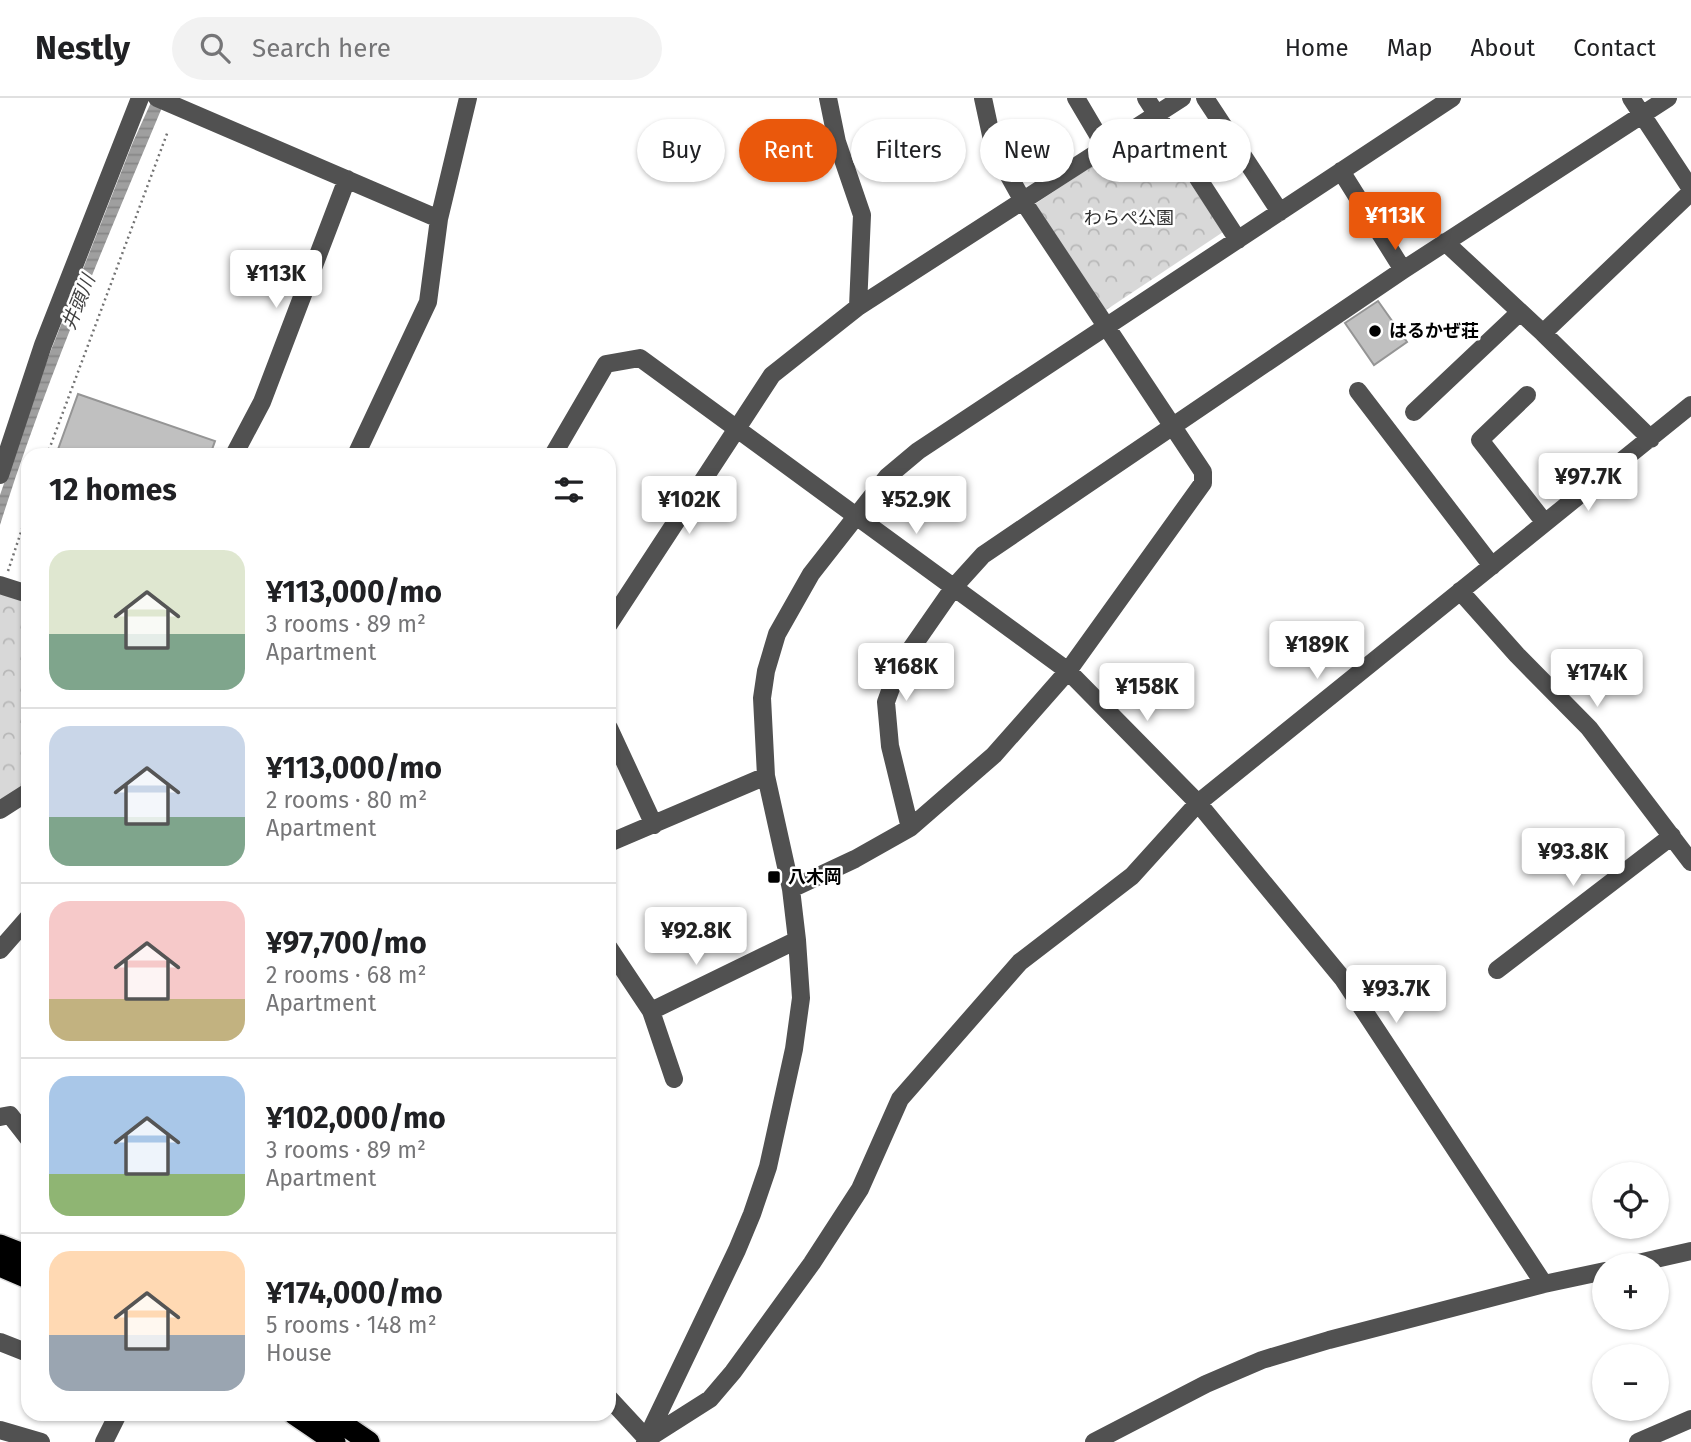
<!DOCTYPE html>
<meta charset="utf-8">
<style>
body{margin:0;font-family:"Fira Sans","Noto Sans JP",sans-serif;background:#f2f2f2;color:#202124;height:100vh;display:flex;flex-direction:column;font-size:26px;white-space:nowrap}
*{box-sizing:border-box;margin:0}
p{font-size:23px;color:#757577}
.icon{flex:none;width:38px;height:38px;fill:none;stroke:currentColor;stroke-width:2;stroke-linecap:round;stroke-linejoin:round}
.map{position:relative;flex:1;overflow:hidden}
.details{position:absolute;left:21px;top:350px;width:595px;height:973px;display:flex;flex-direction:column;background:#fff;border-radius:21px;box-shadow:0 2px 5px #0004}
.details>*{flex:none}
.banner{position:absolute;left:637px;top:21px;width:665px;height:63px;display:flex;gap:14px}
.tools{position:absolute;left:1592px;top:1064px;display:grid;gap:14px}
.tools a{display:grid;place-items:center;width:77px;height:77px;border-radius:50%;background:#fff;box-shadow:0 2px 5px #0004;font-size:35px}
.price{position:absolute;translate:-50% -60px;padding:0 16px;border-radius:7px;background:#fff;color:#222;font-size:23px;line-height:46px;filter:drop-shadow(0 2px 4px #0008)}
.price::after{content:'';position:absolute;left:50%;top:42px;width:21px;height:16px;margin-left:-10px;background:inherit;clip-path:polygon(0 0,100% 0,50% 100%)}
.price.on{background:#ea580c;color:#fff}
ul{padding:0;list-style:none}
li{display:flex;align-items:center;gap:21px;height:175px;padding:0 28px}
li+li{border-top:2px solid #e0e0e0}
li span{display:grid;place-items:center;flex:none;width:196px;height:140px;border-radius:21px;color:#555}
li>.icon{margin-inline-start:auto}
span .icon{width:84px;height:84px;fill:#fffc;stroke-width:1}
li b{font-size:30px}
h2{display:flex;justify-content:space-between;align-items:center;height:84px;padding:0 28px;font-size:30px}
.tag{padding:0 24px;border-radius:32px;background:#fff;box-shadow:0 2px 5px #0004;font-size:24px;line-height:63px}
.tag.on{background:#ea580c;color:#fff}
header{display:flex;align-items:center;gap:42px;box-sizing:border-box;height:98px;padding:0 35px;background:#fff;border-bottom:2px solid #e0e0e0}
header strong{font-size:33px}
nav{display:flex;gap:38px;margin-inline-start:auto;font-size:24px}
.search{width:490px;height:63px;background:#f2f2f2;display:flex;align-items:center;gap:18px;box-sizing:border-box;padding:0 24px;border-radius:38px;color:#757577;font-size:26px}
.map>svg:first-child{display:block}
.forest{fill:url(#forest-crowns)}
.water{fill:url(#water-rules)}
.building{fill:#c0c0c0;stroke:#959595;stroke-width:2}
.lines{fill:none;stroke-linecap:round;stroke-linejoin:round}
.highway-casing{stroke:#dbdbdb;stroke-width:24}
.path{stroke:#737373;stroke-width:2.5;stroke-dasharray:2 3.5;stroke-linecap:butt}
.minor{stroke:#515151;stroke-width:18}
.highway{stroke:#000;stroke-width:21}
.poi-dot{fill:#000;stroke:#fff;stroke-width:2.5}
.labels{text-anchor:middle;stroke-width:5;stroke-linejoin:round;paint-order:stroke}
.park-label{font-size:18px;fill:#2f2f2f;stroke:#fff}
.poi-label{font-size:18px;font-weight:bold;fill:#000;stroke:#fff;text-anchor:start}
.water-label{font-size:19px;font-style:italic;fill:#404040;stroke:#fff}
</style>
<header>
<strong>Nestly</strong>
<div class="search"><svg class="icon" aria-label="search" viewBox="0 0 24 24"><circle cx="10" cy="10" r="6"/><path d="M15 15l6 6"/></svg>Search here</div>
<nav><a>Home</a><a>Map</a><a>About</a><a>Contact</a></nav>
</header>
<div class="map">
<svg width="1691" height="1344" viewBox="0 0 1691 1344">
<defs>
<pattern id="forest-crowns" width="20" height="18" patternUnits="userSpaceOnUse" patternTransform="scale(1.75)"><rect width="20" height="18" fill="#d8d8d8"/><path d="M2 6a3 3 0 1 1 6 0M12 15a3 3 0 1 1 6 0" fill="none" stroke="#b8b8b8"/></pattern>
<pattern id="water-rules" width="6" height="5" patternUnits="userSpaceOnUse" patternTransform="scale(1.75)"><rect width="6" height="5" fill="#9f9f9f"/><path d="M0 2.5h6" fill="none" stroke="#878787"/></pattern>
</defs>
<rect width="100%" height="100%" fill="#fff"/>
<path class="forest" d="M1152,28l71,106 -117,78 -71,-106z
M0,496l28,8v192l-28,20z"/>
<path class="water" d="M153,0h13c-59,141 -120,281 -166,427v-30l44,-127 89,-226z"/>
<path class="building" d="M1378,203l29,41 -33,23 -29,-42z
M78,296l137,47 -5,14h-154z"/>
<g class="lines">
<g class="highway-casing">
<path id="highway" d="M0,1147l28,11
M0,1168l28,12
M294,1316l41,28
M328,1316l41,28"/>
</g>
<path class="path" d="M47,357l121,-324
M8,473l20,-60"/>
<path class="minor" d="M157,0l282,121
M828,0l9,44 25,73 -4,92
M1076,0l29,49
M1146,0l92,142
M1205,0l75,114
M1631,0l60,91
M1341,73l62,99
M1445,144l98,91 108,106
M1543,235l148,-141
M1358,293l134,175
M1527,297l-47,45 65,83
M1414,314l106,-100
M234,357l28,-53 85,-223
M356,357l72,-153 11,-83 29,-121
M553,357l53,-91 34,-6 428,313 130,132 145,176 201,305
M0,377l43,-130 97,-247
M0,487l28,9
M1460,493l57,64 72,73 102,134
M609,526l163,-249 86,-68 324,-209
M609,630l45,97
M0,712l28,-18
M910,730l-20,-82 -4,-44 13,-36 55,-79 29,-32 420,-285 265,-172
M609,745l157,-67
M791,791l64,-30 55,-31 84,-73 74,-84 135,-188v-11l-180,-271 -29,-52 -11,-51
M609,850l42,63 146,-71
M0,852l28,-32
M1497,872l175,-134
M651,913l23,68
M0,1019l10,-2 18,23
M1629,1167l62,-14
M0,1244l28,11
M609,1300l38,41 63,-40 23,-27 79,-109 48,-74 40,-90 120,-137 112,-86 66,-73 493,-398
M0,1332l41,12
M104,1344l14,-28
M645,1344l92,-192 15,-36 16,-47 26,-118 7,-51 -4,-58 -6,-51 -25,-113 -4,-78 4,-27 11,-37 34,-60 76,-97 31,-26 534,-353
M1094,1344l112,-58 56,-24 67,-20 215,-56 61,-13
M1638,1344l53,-23"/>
<use href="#highway" class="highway"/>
</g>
<g class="poi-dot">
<circle cx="1375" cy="233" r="7"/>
<rect x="767" y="772" width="14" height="14" rx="3.5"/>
</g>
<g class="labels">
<g class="park-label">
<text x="1129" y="126">わらぺ公園</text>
</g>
<g class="poi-label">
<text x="1389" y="239">はるかぜ荘</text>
<text x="788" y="785">八木岡</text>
</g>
<g class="water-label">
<text transform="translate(78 204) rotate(-68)" y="7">井頭川</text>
</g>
</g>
</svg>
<div class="tools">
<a><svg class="icon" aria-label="locate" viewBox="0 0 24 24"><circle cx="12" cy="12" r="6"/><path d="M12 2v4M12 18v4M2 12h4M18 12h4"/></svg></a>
<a>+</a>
<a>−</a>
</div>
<b class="price on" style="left:1395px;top:154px">¥113K</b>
<b class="price" style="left:276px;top:212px">¥113K</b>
<b class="price" style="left:1588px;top:415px">¥97.7K</b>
<b class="price" style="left:689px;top:438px">¥102K</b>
<b class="price" style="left:916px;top:438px">¥52.9K</b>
<b class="price" style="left:1317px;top:583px">¥189K</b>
<b class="price" style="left:906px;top:605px">¥168K</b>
<b class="price" style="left:1597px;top:611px">¥174K</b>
<b class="price" style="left:1147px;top:625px">¥158K</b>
<b class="price" style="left:1573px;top:790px">¥93.8K</b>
<b class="price" style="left:696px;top:869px">¥92.8K</b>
<b class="price" style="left:1396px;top:927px">¥93.7K</b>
<div class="banner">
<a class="tag">Buy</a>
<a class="tag on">Rent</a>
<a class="tag">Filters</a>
<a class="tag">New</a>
<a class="tag">Apartment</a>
</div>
<section class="details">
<h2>12 homes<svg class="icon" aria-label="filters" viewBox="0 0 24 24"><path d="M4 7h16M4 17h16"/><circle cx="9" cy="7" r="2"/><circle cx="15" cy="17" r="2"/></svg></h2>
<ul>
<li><span style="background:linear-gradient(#dfe7d0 60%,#7fa58c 0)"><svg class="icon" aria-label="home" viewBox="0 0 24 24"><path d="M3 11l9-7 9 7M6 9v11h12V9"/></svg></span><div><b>¥113,000/mo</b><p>3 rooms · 89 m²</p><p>Apartment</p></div></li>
<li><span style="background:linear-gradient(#c9d6e8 65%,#7fa58c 0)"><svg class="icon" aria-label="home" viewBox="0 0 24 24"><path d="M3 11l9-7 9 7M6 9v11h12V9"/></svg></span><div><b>¥113,000/mo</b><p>2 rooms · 80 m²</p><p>Apartment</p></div></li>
<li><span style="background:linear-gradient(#f6c9c9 70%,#c2b280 0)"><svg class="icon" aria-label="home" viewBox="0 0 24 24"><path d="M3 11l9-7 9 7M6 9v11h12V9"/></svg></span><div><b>¥97,700/mo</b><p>2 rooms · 68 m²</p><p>Apartment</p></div></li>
<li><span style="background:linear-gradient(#a9c7e8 70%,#8fb573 0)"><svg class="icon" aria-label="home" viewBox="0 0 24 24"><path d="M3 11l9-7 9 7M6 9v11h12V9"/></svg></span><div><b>¥102,000/mo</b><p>3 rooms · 89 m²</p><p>Apartment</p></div></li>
<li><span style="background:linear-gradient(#ffd9b3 60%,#9aa5b1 0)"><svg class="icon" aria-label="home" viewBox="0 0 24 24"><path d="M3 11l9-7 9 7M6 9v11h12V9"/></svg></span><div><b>¥174,000/mo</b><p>5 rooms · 148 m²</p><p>House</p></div></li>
</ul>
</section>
</div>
